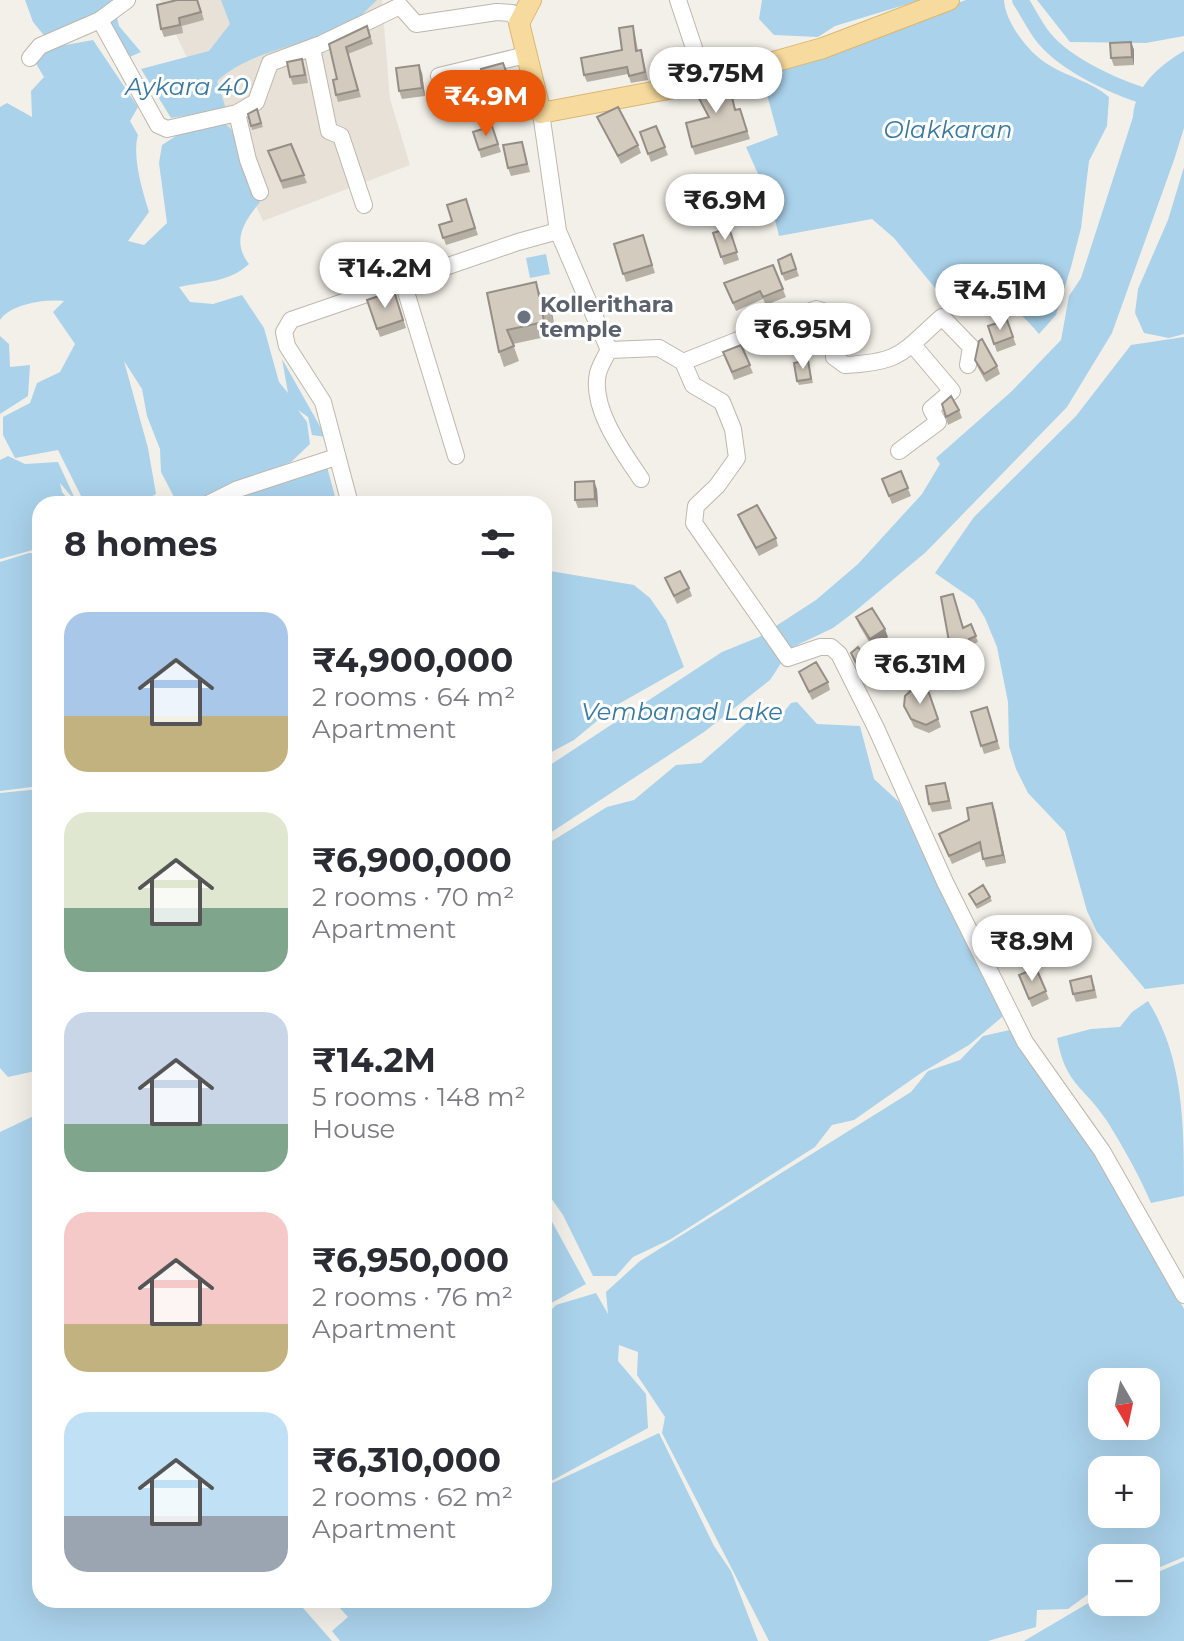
<!DOCTYPE html>
<meta charset="utf-8">
<style>
body{margin:0;font-family:Montserrat,sans-serif;background:#f2f2f3;color:#2b2b33;height:100vh;display:flex;flex-direction:column;font-size:30px;white-space:nowrap}
*{box-sizing:border-box;margin:0}
p{font-size:26px;color:#7c7c81}
.icon{flex:none;width:44px;height:44px;fill:none;stroke:currentColor;stroke-width:2;stroke-linecap:round;stroke-linejoin:round}
.map{position:relative;flex:1;overflow:hidden}
.panel{position:absolute;left:32px;top:496px;width:520px;height:1112px;display:flex;flex-direction:column;background:#fff;border-radius:24px;box-shadow:0 8px 32px #0002}
.panel>*{flex:none}
.needle{width:52px;rotate:171deg}
.tools{position:absolute;left:1088px;top:1368px;display:grid;gap:16px}
.tools a{display:grid;place-items:center;width:72px;height:72px;border-radius:16px;background:#fff;box-shadow:0 8px 32px #0002;font-size:40px}
.price{position:absolute;translate:-50% -68px;padding:0 18px;border-radius:28px;background:#fff;color:#222;font-size:26px;line-height:52px;filter:drop-shadow(0 2px 4px #0008)}
.price::after{content:'';position:absolute;left:50%;top:48px;width:24px;height:18px;margin-left:-12px;background:inherit;clip-path:polygon(0 0,100% 0,50% 100%)}
.price.current{background:#ea580c;color:#fff}
ul{padding:0;list-style:none}
li{display:flex;align-items:center;gap:24px;height:200px;padding:0 32px}
li span{display:grid;place-items:center;flex:none;width:224px;height:160px;border-radius:24px;color:#555}
li>.icon{margin-inline-start:auto}
span .icon{width:96px;height:96px;fill:#fffc;stroke-width:1}
li b{font-size:34px}
h2{display:flex;justify-content:space-between;align-items:center;height:96px;padding:0 32px;font-size:34px}
.map>svg:first-child{display:block}
.residential{fill:#e7e1d7}
.water{fill:#aad2eb;fill-rule:evenodd}
.lines{fill:none;stroke-linecap:round;stroke-linejoin:round}
.canal{stroke:#aad2eb;stroke-width:16}
.minor-casing{stroke:#beb7ac;stroke-width:18}
.major-casing{stroke:#dbb76f;stroke-width:22}
.minor{stroke:#fff;stroke-width:16}
.major{stroke:#f7db9e;stroke-width:20}
.wall{fill:#b6afa4}
.shaded-wall{fill:#948e86}
.building{fill:#d4cbbf;stroke:#948e86;stroke-width:2}
.worship-dot{fill:#6b7280;stroke:#fff;stroke-width:3}
.labels{text-anchor:middle;stroke-width:6;stroke-linejoin:round;paint-order:stroke}
.worship-label{font-size:22px;font-weight:bold;fill:#5b616d;stroke:#fff;text-anchor:start}
.water-label{font-size:24px;font-style:italic;fill:#3679a2;stroke:#fff}
</style>
<div class="map">
<svg width="1184" height="1641" viewBox="0 0 1184 1641">
<rect width="100%" height="100%" fill="#f3f0e9"/>
<path class="residential" d="M160,0h222l8,99 20,66 -147,56z"/>
<path class="water" d="M25,0h88l6,26 22,26 -16,7 -17,-38 -61,18 -14,-17z
M221,0h156c-8,7 -15,16 -24,21 -42,26 -99,26 -136,60l9,28 -55,9 -30,-49 68,-18 21,-27z
M762,0h159l-86,26 -17,11 -44,-2 -15,-16z
M966,0h38c1,22 25,54 45,65 21,13 41,16 60,32l-2,29 -18,35 -8,67 -10,39 -15,48 -17,19c-13,-15 -33,-38 -55,-39 -16,0 -28,2 -44,-1l-46,-56 -22,-19 -93,17 -8,-33 -25,-56 32,-12 -15,-55 37,-21z
M1037,0h147v36l-38,7 -76,-1z
M93,40l45,67 -8,14 8,14c-6,21 4,55 11,77l-21,29 16,4 23,-22 -8,-60 3,-18 17,-11 43,-13 15,14 23,67c-16,20 -29,39 -11,62 -21,19 -43,17 -70,23l11,15 23,2 29,-9 22,33 15,54 9,11 -6,-34 44,78 -14,-2 -4,-18 -10,-7 9,12 3,22 -19,18 -56,21 91,-20 11,41h-116l11,-19 -34,19h-10l-14,-7 -13,-25 -1,-23 -13,-33 -5,-27 -18,-28 24,87 8,46 -17,10h-54l-27,-54 -43,8 -12,-23v-18l27,-14 7,-20 23,-11 15,-28 -22,-32 11,-11c-19,-2 -53,3 -64,19v-213l7,-4 25,14 -1,-26 13,-14 -9,-15 14,-14z
M1184,51v77l-10,32 -62,173 -45,74 -141,145 -73,61 -20,15 -42,20 -21,32 -66,52 -160,105v-68l178,-117 37,-15 57,-37 42,-36 64,-70 18,-30 -4,-6 76,-67 49,-51 8,-44 12,-18 52,-161c2,-31 26,-51 51,-66z
M1184,167v167l-15,4 -25,-5 -9,-20 3,-24 30,-69z
M546,254l4,20 -20,4 -4,-20z
M0,336l9,8 1,23 20,-2 -2,31 -28,18z
M1184,337v647l-39,5 -48,-57 -10,-21 -22,-79 -37,-39 -12,-24 -7,-23 -1,-44 -11,-55 -12,-29 -11,-18 -39,-27 39,-56 102,-101 55,-71z
M8,456l17,8 33,-2 19,41 -17,-20 2,9 10,12h-32v44l-40,11v-99z
M29,553l11,1v232l-40,5v-229z
M544,570l90,15 16,13 16,23 18,46 -69,39 -41,34 -30,16z
M797,702l20,22 43,2 14,53 25,23 34,73 11,10 64,127 -39,33 -48,28 -67,47 -22,5 -17,22 -144,92 -38,18 -17,19h-23l-30,-61 -19,-27v-342l63,-39 27,-7 42,-35 25,-2 50,-44 29,-2 11,-14z
M40,789v281l-32,7 -8,-9v-275z
M1148,1001c36,57 36,125 36,195l-33,7c-12,-28 -28,-56 -44,-82 -24,-36 -41,-35 -50,-83l34,-9 29,-2 12,-15z
M1014,1029l78,117 92,163v248l-38,16v-15h-44v26l-34,25 -31,1 -1,17 -48,14h-219l-107,-208 3,-16 -28,-42 1,-23 -19,-7 -1,16 28,33 2,34 -104,57v-168l12,-12 40,-12 12,21 -2,-22 34,-31 271,-169 17,-21 32,-11 23,-24zM1102,1382h44v44h-44zM1102,1470h44v44h-44z
M40,1113v487h256l36,41h-332v-509z
M544,1207l42,77 -42,23z
M659,1433l55,113 17,25 27,70h-418l-8,-10 16,-14 -10,-11 10,-6h196v-113z
M1184,1561v80h-160l78,-46v7h44v-25z"/>
<g class="lines">
<path class="canal" d="M1020,0c8,12 15,27 24,38 23,28 76,52 111,61"/>
<g class="minor-casing">
<path id="minor" d="M678,0l27,81
M100,20l58,105 9,4 70,-16 19,-11 14,-39 51,-19 79,-38 16,18 81,-12 15,1 7,10
M312,48l17,83 12,5 23,69
M30,58l10,-12 60,-26 27,-20
M439,76l87,-21
M237,113l11,47 12,32
M541,113l17,118 51,119 50,-2 24,14 10,23 29,17 11,27 4,29 -20,28 -21,20 -2,17 94,135 32,-11h11l8,7 37,74 69,154 80,160 77,109 82,144
M403,282l53,174
M609,350c-4,7 -9,16 -11,23 -8,35 25,79 43,106
M683,362l133,-53 10,3 8,23v22l11,8c57,-3 56,-12 97,-48l29,30 -3,18
M899,451l39,-29 -7,-13 21,-18 -39,-46
M208,504l30,-15 98,-32
M350,504l-27,-102 -36,-56 -3,-14 7,-12 227,-78 40,-11"/>
</g>
<g class="major-casing">
<path id="major" d="M531,0l-12,23 22,90 154,-29 128,-36 126,-48"/>
</g>
<use href="#minor" class="minor"/>
<use href="#major" class="major"/>
</g>
<path class="wall" d="M198,0l6,20 -22,6 1,7 -19,4 -3,-8z
M367,26l6,18 -25,10 13,43 -23,5 -2,-7 1,-16 -8,-35z
M633,26l2,8 3,16h3l2,7 5,23 -17,3 -3,-9 -41,8 -3,-7 38,-25z
M1131,42l3,8v15l-20,1 -3,-8z
M503,63l18,48 -24,7 -16,-49z
M305,67l3,16 -15,2 -3,-8z
M422,73l3,23 -23,3 -3,-8z
M728,80l8,30 4,-1 10,30 -55,16 -3,-8 16,-30 -14,-28z
M257,109l6,18 -11,3 -4,-16z
M597,117l41,28 3,8 -20,11z
M492,126l9,26 -20,6 -2,-8z
M656,126l12,29 -17,7 -11,-30z
M522,142l8,30 -19,4 -3,-8z
M291,144l16,39 -24,6 -15,-38z
M466,199l12,36 -32,10 -7,-20 13,-4z
M729,228l10,32 -15,5 -11,-32z
M643,235l12,38 -29,9 -12,-38z
M791,254l8,22 -14,5 -3,-7z
M773,265l13,32 -20,8 -3,-6 -27,12 -12,-28z
M536,282l5,14 10,13 3,14 -7,1 3,12 -37,8 6,17 -15,6 -5,-15 -12,-59z
M394,291l12,37 -26,9 -13,-37z
M1007,320l9,25 -19,7 -9,-26z
M741,345l12,28 -19,7 -11,-28z
M808,360l5,23 -14,2 -2,-4z
M975,360l22,6 3,8 -14,8 -8,-14z
M959,410l3,8 -14,7 -2,-8z
M901,471l10,25 -19,8 -10,-25z
M597,489l1,18 -20,1 -3,-8z
M738,515l38,23 2,8 -19,10 -18,-33z
M665,578l24,10 3,8 -15,8z
M856,617l32,20 -16,10 -13,-22z
M971,624l7,18 -7,3 8,29 -22,7 -2,-6z
M799,672l29,10 2,8 -18,10z
M929,693l12,34 -12,6 -15,-6 -10,-21z
M987,707l13,42 -16,5 -13,-42z
M948,791l4,18 -20,3 -3,-8z
M992,803l14,60 -20,4 -5,-16 -29,13 -13,-30 30,-14z
M969,894l21,3 2,4 -15,8z
M1036,968l13,31 -17,8 -13,-32z
M1094,984l3,14 -21,4 -3,-8z"/>
<path class="shaded-wall" d="M1131,42l3,8v15l-2,-8z
M419,65l3,8 3,23 -3,-8z
M546,295l5,14 3,14 -5,-15z
M594,481l3,8 1,18 -3,-8z
M885,629l3,8 -16,10 -2,-8z
M868,660l1,4 -9,7 -2,-4z
M992,803l3,8 11,52 -3,-8z"/>
<path class="building" d="M177,0h20l4,12 -22,6 1,7 -19,4 -4,-24z
M367,26l3,11 -24,10 12,43 -22,5 -3,-15 4,-1 -8,-35z
M633,26l3,25 5,-1 4,22 -16,4 -2,-9 -43,8 -3,-17 41,-8 -3,-22z
M1131,42l1,15 -21,1 -1,-15z
M302,59l3,16 -15,2 -3,-15z
M503,63l15,40 -24,7 -13,-41z
M419,65l3,23 -23,3 -3,-23z
M728,80l7,30 5,-1 7,22 -55,16 -6,-24 23,-6 -15,-28z
M618,107l20,38 -20,11 -21,-39z
M257,109l4,14 -10,3 -3,-12z
M492,126l6,18 -19,6 -6,-18z
M656,126l9,21 -17,7 -8,-22z
M522,142l5,22 -19,4 -5,-23z
M291,144l13,31 -23,6 -13,-30z
M466,199l9,29 -32,10 -4,-13 13,-4 -5,-16z
M729,228l8,24 -16,5 -8,-24z
M643,235l9,30 -29,9 -9,-30z
M791,254l5,15 -14,5 -4,-14z
M773,265l10,24 -20,8 -3,-6 -27,12 -9,-20z
M536,282l3,14 7,-1 3,13 -7,2 2,12 -37,8 7,16 -15,6 -12,-59z
M394,291l9,29 -26,9 -10,-29z
M1007,320l6,17 -19,7 -6,-18z
M982,339l15,27 -13,8 -9,-14 4,-19z
M741,345l9,20 -18,7 -9,-20z
M808,360l3,19 -14,2 -3,-18z
M951,396l8,14 -13,7 -4,-13z
M901,471l7,17 -19,8 -7,-17z
M594,481l1,18 -20,1v-18z
M757,505l19,33 -20,10 -18,-33z
M680,571l9,17 -15,8 -9,-18z
M953,594l10,34 8,-4 5,12 -7,3 8,29 -22,7 -14,-78z
M872,608l13,21 -15,10 -14,-22z
M858,647l10,13 -10,7 -7,-14z
M816,662l12,20 -19,10 -10,-20z
M918,684l11,9 9,26 -12,6 -15,-6 -7,-13 1,-10z
M987,707l10,34 -16,5 -10,-34z
M945,783l4,18 -20,3 -3,-18z
M992,803l11,52 -20,4 -3,-17 -31,14 -10,-22 30,-14 -2,-12z
M983,885l7,12 -14,8 -7,-11z
M1036,968l10,23 -17,8 -10,-24z
M1091,976l3,14 -21,4 -3,-13z"/>
<circle class="worship-dot" cx="524" cy="317" r="8"/>
<g class="labels">
<g class="worship-label">
<text x="540" y="312">Kollerithara<tspan x="540" dy="25">temple</tspan></text>
</g>
<g class="water-label">
<text x="187" y="95">Aykara 40</text>
<text x="948" y="138">Olakkaran</text>
<text x="682" y="720">Vembanad Lake</text>
</g>
</g>
</svg>
<div class="tools">
<a><svg class="needle" viewBox="-14 -14 28 28"><path d="M0-13l5 13h-10z" fill="#e53935"/><path d="M0 13l5-13h-10z" fill="#7c7c81"/></svg></a>
<a>+</a>
<a>−</a>
</div>
<b class="price" style="left:716px;top:115px">₹9.75M</b>
<b class="price current" style="left:486px;top:138px">₹4.9M</b>
<b class="price" style="left:725px;top:242px">₹6.9M</b>
<b class="price" style="left:385px;top:310px">₹14.2M</b>
<b class="price" style="left:1000px;top:332px">₹4.51M</b>
<b class="price" style="left:803px;top:371px">₹6.95M</b>
<b class="price" style="left:920px;top:706px">₹6.31M</b>
<b class="price" style="left:1032px;top:983px">₹8.9M</b>
<section class="panel">
<h2>8 homes<svg class="icon" aria-label="filters" viewBox="0 0 24 24"><path d="M4 7h16M4 17h16"/><circle cx="9" cy="7" r="2"/><circle cx="15" cy="17" r="2"/></svg></h2>
<ul>
<li><span style="background:linear-gradient(#a9c7e8 65%,#c2b280 0)"><svg class="icon" aria-label="home" viewBox="0 0 24 24"><path d="M3 11l9-7 9 7M6 9v11h12V9"/></svg></span><div><b>₹4,900,000</b><p>2 rooms · 64 m²</p><p>Apartment</p></div></li>
<li><span style="background:linear-gradient(#dfe7d0 60%,#7fa58c 0)"><svg class="icon" aria-label="home" viewBox="0 0 24 24"><path d="M3 11l9-7 9 7M6 9v11h12V9"/></svg></span><div><b>₹6,900,000</b><p>2 rooms · 70 m²</p><p>Apartment</p></div></li>
<li><span style="background:linear-gradient(#c9d6e8 70%,#7fa58c 0)"><svg class="icon" aria-label="home" viewBox="0 0 24 24"><path d="M3 11l9-7 9 7M6 9v11h12V9"/></svg></span><div><b>₹14.2M</b><p>5 rooms · 148 m²</p><p>House</p></div></li>
<li><span style="background:linear-gradient(#f6c9c9 70%,#c2b280 0)"><svg class="icon" aria-label="home" viewBox="0 0 24 24"><path d="M3 11l9-7 9 7M6 9v11h12V9"/></svg></span><div><b>₹6,950,000</b><p>2 rooms · 76 m²</p><p>Apartment</p></div></li>
<li><span style="background:linear-gradient(#bfe0f5 65%,#9aa5b1 0)"><svg class="icon" aria-label="home" viewBox="0 0 24 24"><path d="M3 11l9-7 9 7M6 9v11h12V9"/></svg></span><div><b>₹6,310,000</b><p>2 rooms · 62 m²</p><p>Apartment</p></div></li>
</ul>
</section>
</div>
